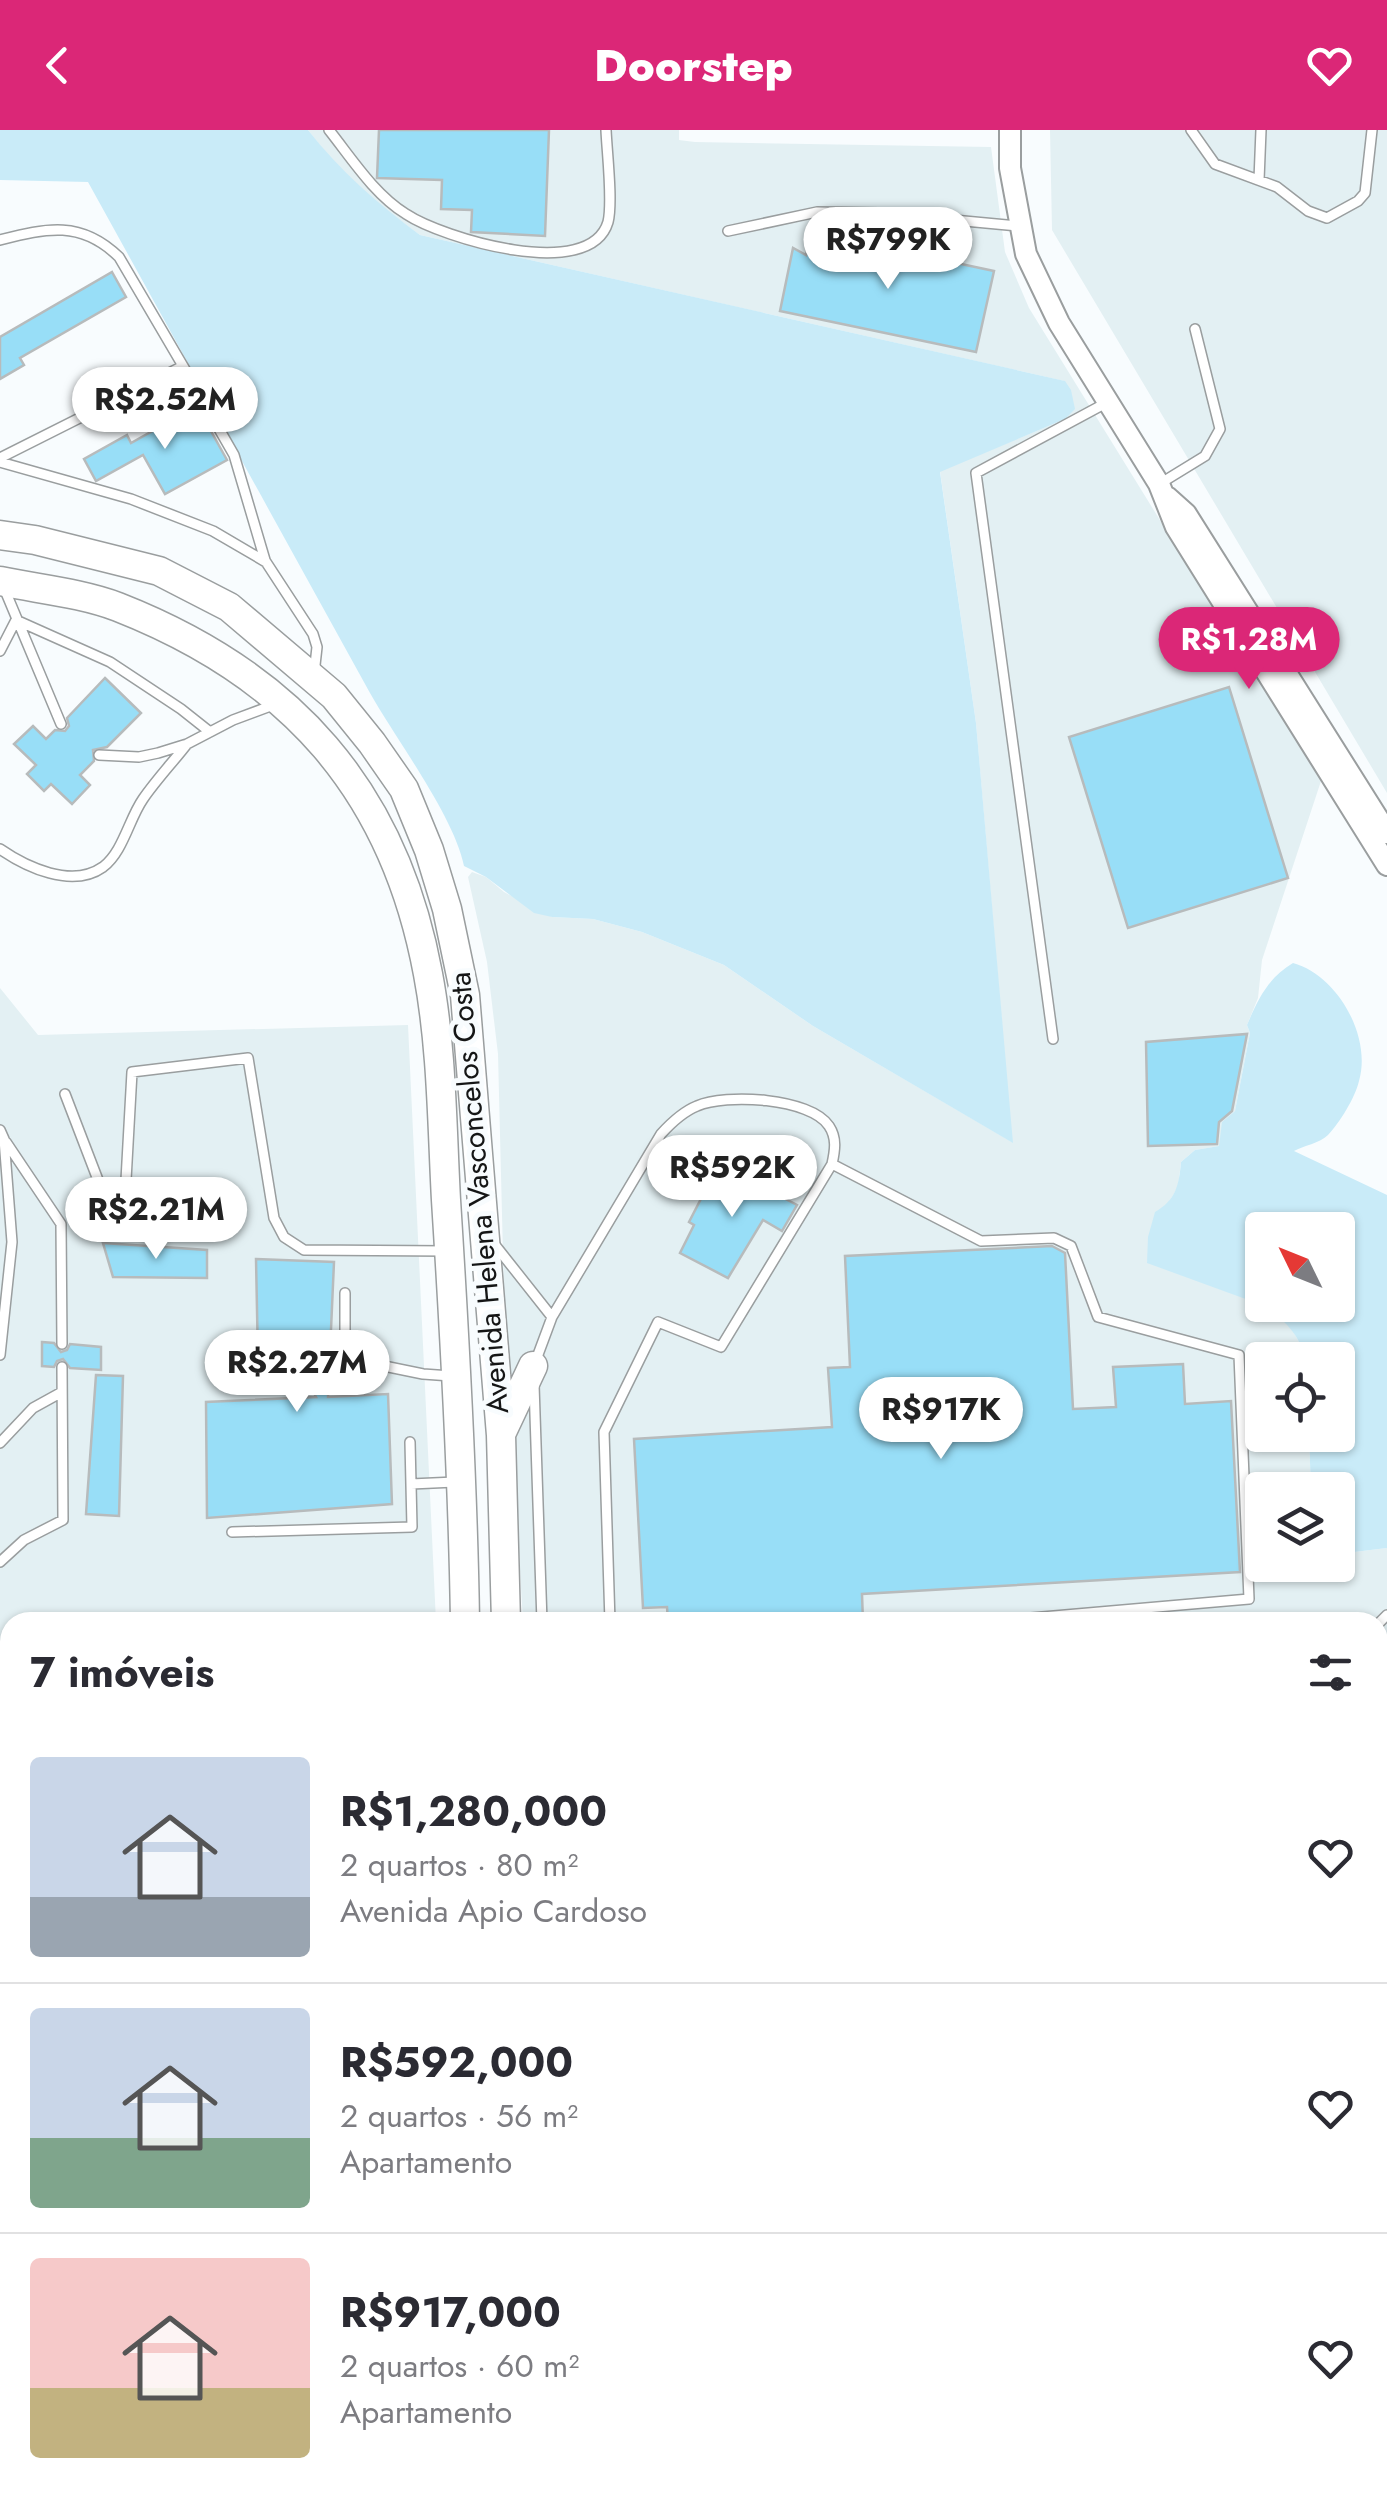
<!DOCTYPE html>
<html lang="pt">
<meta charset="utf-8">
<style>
body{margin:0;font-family:Jost,sans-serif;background:#f7f7f7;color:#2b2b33;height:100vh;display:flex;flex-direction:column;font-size:38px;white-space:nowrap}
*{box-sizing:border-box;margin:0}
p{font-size:32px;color:#7c7c81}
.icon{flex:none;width:55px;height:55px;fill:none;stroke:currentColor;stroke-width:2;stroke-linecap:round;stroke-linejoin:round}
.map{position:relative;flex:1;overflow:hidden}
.sheet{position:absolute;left:0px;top:1482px;width:1388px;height:892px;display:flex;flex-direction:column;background:#fff;border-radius:30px 30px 0 0;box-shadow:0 2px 8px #0004}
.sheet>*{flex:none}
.needle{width:65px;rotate:313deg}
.buttons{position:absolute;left:1245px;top:1082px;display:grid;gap:20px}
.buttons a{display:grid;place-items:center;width:110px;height:110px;border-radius:10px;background:#fff;box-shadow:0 2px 8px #0004;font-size:50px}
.price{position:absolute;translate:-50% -85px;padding:0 22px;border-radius:35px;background:#fff;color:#222;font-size:32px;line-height:65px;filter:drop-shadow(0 2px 5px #0008)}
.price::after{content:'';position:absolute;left:50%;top:60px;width:30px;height:22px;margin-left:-15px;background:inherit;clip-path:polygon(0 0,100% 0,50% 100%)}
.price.selected{background:#db2777;color:#fff}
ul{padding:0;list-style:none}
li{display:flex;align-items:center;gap:30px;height:250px;padding:0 30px}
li+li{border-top:2px solid #e1e1e2}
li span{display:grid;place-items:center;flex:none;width:280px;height:200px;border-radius:10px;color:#555}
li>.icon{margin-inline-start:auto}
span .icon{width:120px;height:120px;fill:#fffc;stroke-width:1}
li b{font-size:42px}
h2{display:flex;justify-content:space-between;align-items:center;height:120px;padding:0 30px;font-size:42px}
header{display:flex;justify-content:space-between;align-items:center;height:130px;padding:0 30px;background:#db2777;color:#fff;font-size:45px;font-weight:800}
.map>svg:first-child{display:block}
.built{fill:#e3f0f3}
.green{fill:#c9ebf8}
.building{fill:#98def7;stroke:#b7bbbc;stroke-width:2.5}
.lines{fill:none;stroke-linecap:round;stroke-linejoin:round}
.service-casing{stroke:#9a9e9f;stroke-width:12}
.tertiary-casing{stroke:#9a9e9f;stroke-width:24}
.trunk-casing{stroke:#9a9e9f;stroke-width:31}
.service{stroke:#fff;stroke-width:9}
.tertiary{stroke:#fff;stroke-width:20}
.trunk{stroke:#fff;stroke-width:28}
.labels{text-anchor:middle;stroke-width:10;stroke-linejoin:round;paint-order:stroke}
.street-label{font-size:30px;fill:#151616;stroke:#f8fcfe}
</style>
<header><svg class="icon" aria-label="back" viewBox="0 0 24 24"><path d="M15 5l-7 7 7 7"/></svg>Doorstep<svg class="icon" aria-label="heart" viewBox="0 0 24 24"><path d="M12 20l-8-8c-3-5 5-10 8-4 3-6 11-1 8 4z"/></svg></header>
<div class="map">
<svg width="1387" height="2374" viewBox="0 0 1387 2374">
<rect width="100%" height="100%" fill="#f8fcfe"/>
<path class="built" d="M308,0h371v10l16,2 296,5 14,105 24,56 292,473 -59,179 -4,38 -11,27 3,8 -15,78 -12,11 -3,24 -25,4 -14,12 -3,25 -11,18 -20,57 119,44 26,22 12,24v8h-42v75h47l2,55h-49v75h76v-11l49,-6v956h-784l-1,-9h776v-873h-855l-19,-327 -6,-241 -11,-92 -19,-85 4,-5 14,5 18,15 48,25 41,2 49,13 82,33 89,61 199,116 -36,-419 -36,-252 125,-52 -1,-38 -644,-146 -41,-30 -49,-47z
M1050,0h337v663l-335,-563z
M0,858l38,47 370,-10 28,597h-426v873h454v9h-464z"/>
<path class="green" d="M0,0h308c32,41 70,74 112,105l645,146 6,9 4,19 -10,10 -125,53 36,251 37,420 -200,-117 -89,-61 -82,-33 -49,-13 -41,-2 -18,-4 -48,-36 -22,-11c-10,-50 -67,-125 -94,-173 -94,-170 -188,-341 -282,-511l-88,-2z
M1293,833c44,12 79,73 66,118 -4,17 -19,41 -31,54 -8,8 -25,11 -34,16l93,44v353l-49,6v-64h-27l-2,-55h29v-75h-34c-2,-25 -22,-42 -41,-55h75v-75h-76v75l-115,-42 1,-26 7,-25c21,-12 24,-27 26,-50l14,-12 24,-4 3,-24 13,-11 15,-78 -3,-8c11,-26 21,-47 46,-62z
M10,1942v183l-10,2v-183z"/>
<path class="building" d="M379,0h170l-4,106 -74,-4 1,-22 -31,-1 1,-29 -65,-2z
M811,102l183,39 -18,81 -196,-41 13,-63 13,7z
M112,142l14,25 -106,61 4,7 -24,14v-42z
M197,276l30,54 -62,34 -22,-39 -47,26 -12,-22 43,-24 4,8z
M105,548l36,35 -34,34 -14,3 1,11 -14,14 10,10 -18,19 -21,-20 -7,7 -17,-17 9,-9 -22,-21 19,-18 13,13 9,-9 10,1 4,-5 -2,-8z
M1229,557l59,191 -160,50 -59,-191z
M1247,904l-15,77 -13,11 -2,22 -69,2 -2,-104z
M719,1034l78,41 -15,26 -19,-11 -35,58 -48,-25 14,-28 -5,-3z
M103,1113l104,7v28l-94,-1z
M1052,1116l13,7 8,156 43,-2 -3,-40 70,-3 2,40 46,-3 9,171 -378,22 1,28h-195l-1,-15 -24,1 -9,-169 198,-12 -4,-59 22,-1 -5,-111z
M256,1129l78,3 -6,135 60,-3 4,110 -185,14 -1,-116 110,-5 -20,-37h-38z
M42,1212l12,1 7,9 6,-2 3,-6 31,3v23l-31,-2 -7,-9 -6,2 -3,6 -12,-1z
M96,1245l27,1 -4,140 -33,-2z"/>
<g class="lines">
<g class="service-casing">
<path id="service" d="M329,0c23,29 45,64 77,84 36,24 184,69 202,8 5,-20 -1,-69 -2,-92
M1191,0l24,34 62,23 31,24 19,7 31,-17 7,-8 7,-63
M1259,50l2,-50
M728,101l89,-19 62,1 139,13
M0,110c47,-12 81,-20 119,17l64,109 -183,92
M183,236l51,89 31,105
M0,332l131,37 82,32 53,31 47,72 4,13 -3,27
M1161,353l44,-27 15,-27 -25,-100
M4,458l57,136
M16,490l94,42 71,47 29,23
M0,521l16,-31
M99,625l40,2 19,-4 29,-9 46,-24 43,-16
M0,719c26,18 72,40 103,18 20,-15 26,-48 40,-68 13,-19 30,-37 44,-55
M1053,909l-77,-566 130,-70
M65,964l38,99 11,10 11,-5 7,-126 116,-14 26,160 10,19 20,13 143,1
M0,1000l4,9 8,103 -12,113
M6,1012l55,82 1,120
M495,1115l57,72
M345,1163v65l78,16 28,2
M536,1230l16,-43 109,-183c10,-11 21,-22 36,-28 28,-13 114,-8 132,20 8,12 6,24 3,38l149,77 73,-3 17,8 27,71 141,38 10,244 -264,23
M534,1255l8,237
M0,1313l33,-35 29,-16
M411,1354l44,-2
M232,1402l180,-5 -2,-85
M0,1432l24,-22 39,-20 -1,-153
M610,1492l-6,-190 54,-110 63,25 111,-183
M1378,1494l9,-9
M0,1827l4,54
M1378,1921l9,-1
M1378,1954l9,-1
M1378,2153l9,-1
M1378,2247h9
M956,2365l1,9
M893,2374l3,-9"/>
</g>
<g class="tertiary-casing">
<path id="tertiary" d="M1010,0v38l16,86 33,69 100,161 17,43 211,338
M1167,367l19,17 201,319"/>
</g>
<g class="trunk-casing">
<path id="trunk" d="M0,405l35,5 124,31 70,36 105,89 38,47 32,46 25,61 18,59 18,86 36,440 5,187
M0,451c38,8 81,12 118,26 173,68 276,183 310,367 14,74 14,152 18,226 9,141 17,282 19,422
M501,1304l32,-68
M519,2365l1,9
M555,2365l1,9"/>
</g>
<use href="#service" class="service"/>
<use href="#tertiary" class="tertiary"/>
<use href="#trunk" class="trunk"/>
</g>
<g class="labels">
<g class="street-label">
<text transform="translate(479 1063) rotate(-95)" y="10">Avenida Helena Vasconcelos Costa</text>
</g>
</g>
</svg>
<div class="buttons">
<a><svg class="needle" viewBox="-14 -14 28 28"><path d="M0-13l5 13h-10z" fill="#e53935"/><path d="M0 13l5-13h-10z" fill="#7c7c81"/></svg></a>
<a><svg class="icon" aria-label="locate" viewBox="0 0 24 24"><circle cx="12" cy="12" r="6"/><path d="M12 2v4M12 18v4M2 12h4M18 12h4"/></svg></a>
<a><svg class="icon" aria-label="layers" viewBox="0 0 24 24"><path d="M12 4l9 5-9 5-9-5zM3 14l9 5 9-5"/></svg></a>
</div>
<b class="price" style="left:888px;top:162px">R$799K</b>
<b class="price" style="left:165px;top:322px">R$2.52M</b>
<b class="price selected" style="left:1249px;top:562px">R$1.28M</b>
<b class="price" style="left:732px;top:1090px">R$592K</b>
<b class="price" style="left:156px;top:1132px">R$2.21M</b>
<b class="price" style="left:297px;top:1285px">R$2.27M</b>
<b class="price" style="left:941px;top:1332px">R$917K</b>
<section class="sheet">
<h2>7 imóveis<svg class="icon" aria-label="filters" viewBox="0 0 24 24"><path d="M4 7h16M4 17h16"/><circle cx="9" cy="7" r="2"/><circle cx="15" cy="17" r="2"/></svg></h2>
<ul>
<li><span style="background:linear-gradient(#c9d6e8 70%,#9aa5b1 0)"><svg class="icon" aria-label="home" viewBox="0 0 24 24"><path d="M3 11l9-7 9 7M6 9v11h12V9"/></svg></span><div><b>R$1,280,000</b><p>2 quartos · 80 m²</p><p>Avenida Apio Cardoso</p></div><svg class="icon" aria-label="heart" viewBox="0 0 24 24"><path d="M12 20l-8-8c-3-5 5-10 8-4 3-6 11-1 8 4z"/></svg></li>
<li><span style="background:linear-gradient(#c9d6e8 65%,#7fa58c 0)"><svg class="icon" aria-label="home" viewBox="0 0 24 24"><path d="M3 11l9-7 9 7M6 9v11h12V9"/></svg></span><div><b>R$592,000</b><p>2 quartos · 56 m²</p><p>Apartamento</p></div><svg class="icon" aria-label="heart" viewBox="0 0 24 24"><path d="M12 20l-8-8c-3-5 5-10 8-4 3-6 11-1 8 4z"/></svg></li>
<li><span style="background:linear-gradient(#f6c9c9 65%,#c2b280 0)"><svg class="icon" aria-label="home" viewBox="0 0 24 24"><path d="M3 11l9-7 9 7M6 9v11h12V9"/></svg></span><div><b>R$917,000</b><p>2 quartos · 60 m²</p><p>Apartamento</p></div><svg class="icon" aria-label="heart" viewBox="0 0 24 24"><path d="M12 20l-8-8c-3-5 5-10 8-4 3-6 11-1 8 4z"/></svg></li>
</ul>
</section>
</div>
